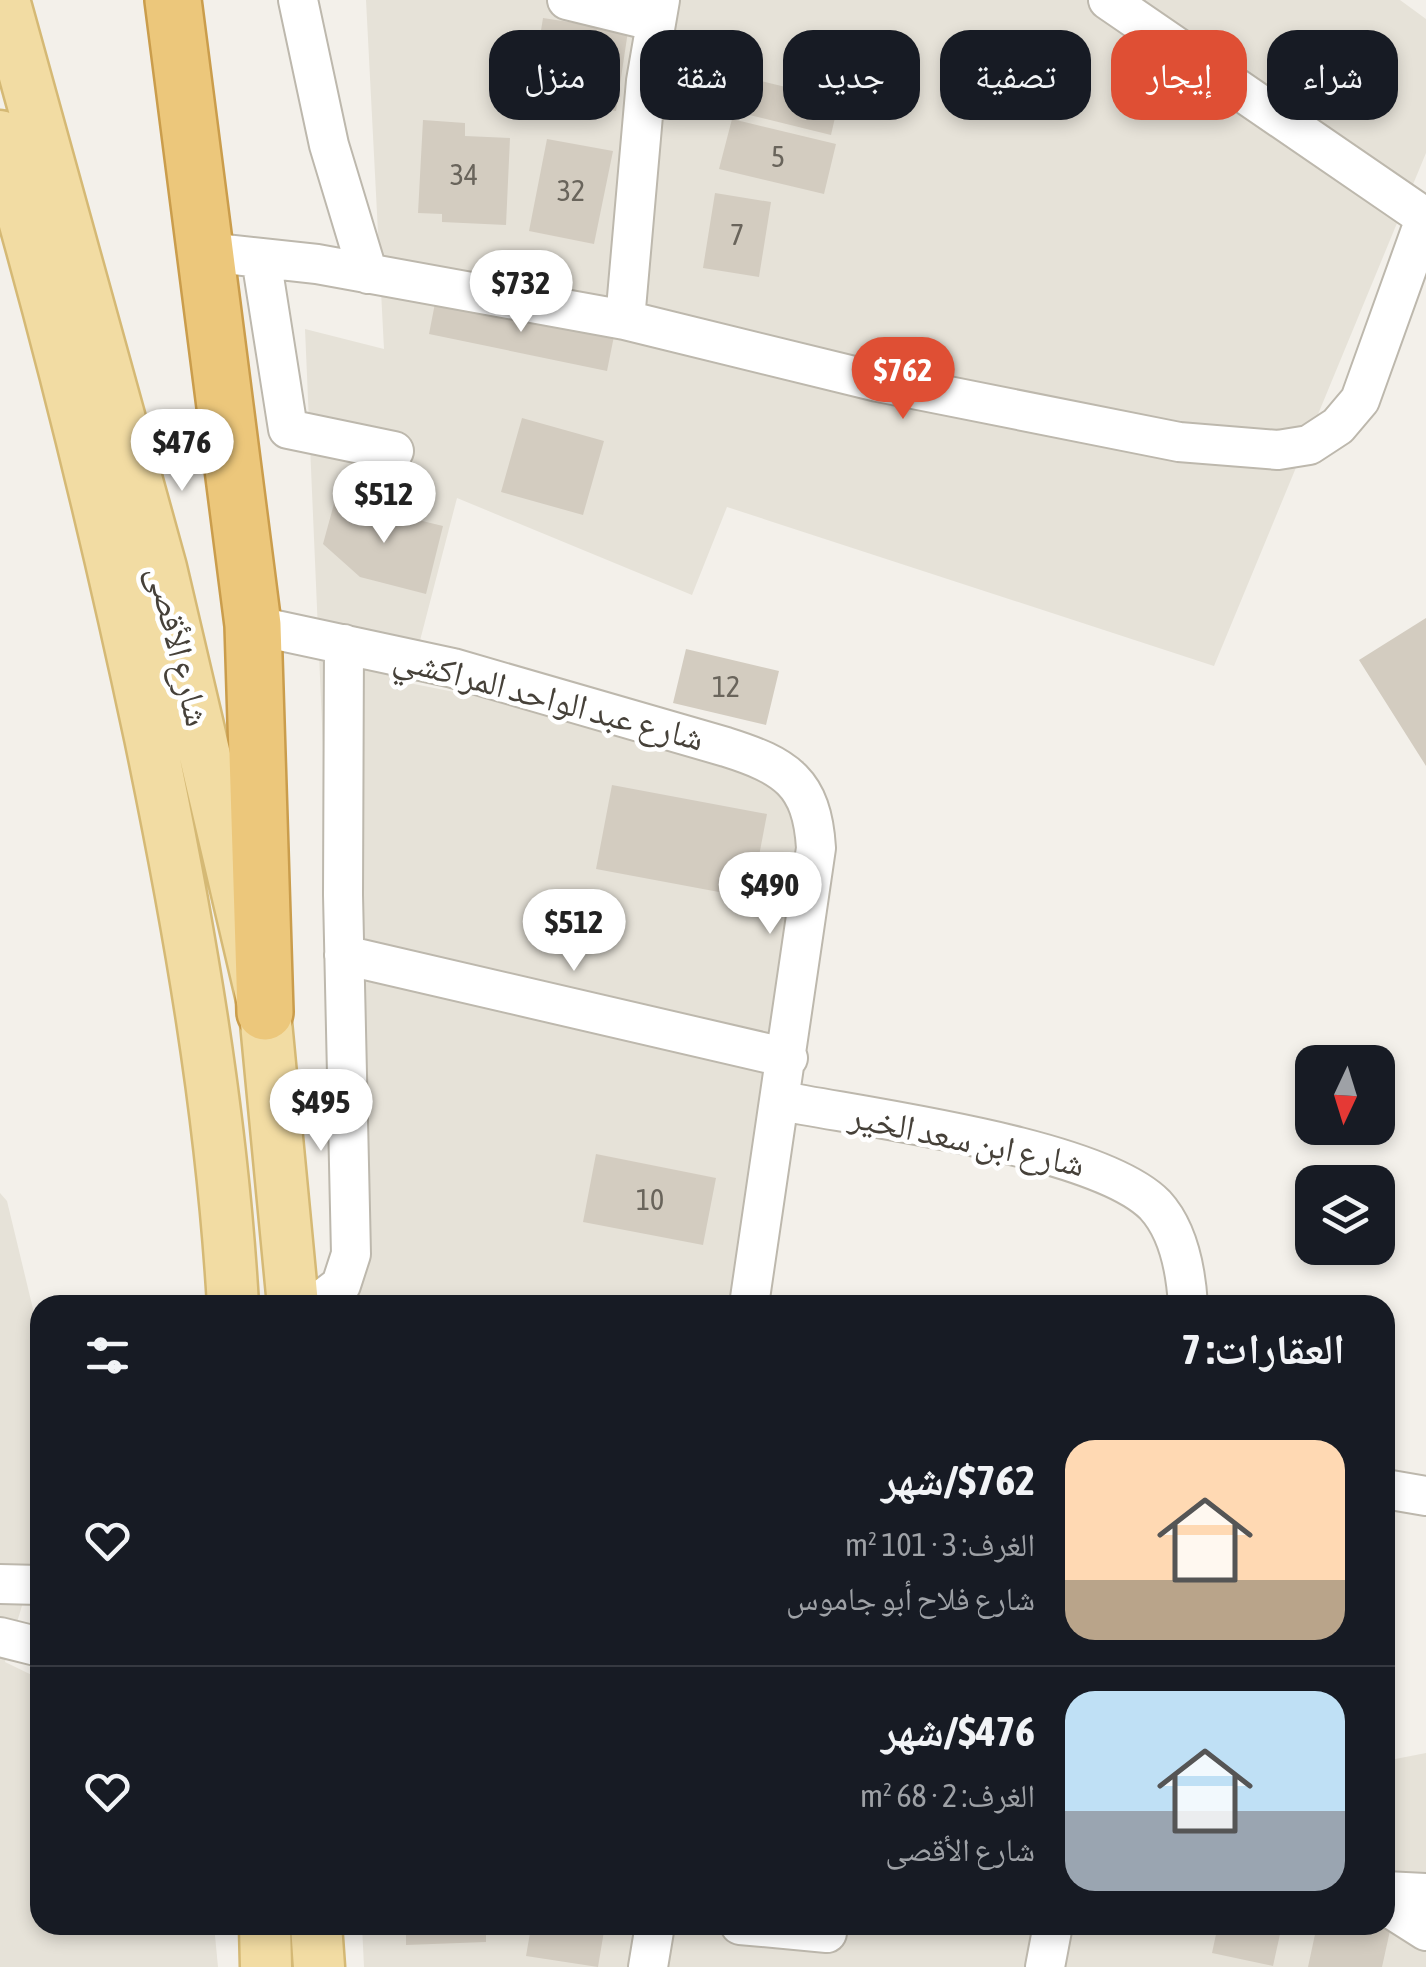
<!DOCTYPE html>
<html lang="ar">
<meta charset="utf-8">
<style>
body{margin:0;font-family:"Asap Condensed","Noto Naskh Arabic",sans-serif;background:#242831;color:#f1f3f6;direction:rtl;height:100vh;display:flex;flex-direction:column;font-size:38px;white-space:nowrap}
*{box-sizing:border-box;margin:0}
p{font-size:32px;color:#9ea1a6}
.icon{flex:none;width:55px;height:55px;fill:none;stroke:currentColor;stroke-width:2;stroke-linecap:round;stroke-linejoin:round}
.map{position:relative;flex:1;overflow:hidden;direction:ltr}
.drawer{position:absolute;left:30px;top:1295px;width:1365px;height:640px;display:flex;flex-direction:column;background:#171b24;border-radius:30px;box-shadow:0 5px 15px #0003;direction:rtl}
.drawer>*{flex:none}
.banner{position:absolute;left:30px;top:30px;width:1368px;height:90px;direction:rtl;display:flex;gap:20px}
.needle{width:65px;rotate:184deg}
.controls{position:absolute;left:1295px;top:1045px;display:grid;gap:20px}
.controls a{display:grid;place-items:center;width:100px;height:100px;border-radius:20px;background:#171b24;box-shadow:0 5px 15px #0003;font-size:50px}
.price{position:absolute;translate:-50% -85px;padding:0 22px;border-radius:35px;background:#fff;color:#222;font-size:32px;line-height:65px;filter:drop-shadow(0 2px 5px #0008)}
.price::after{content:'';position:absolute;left:50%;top:60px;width:30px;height:22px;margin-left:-15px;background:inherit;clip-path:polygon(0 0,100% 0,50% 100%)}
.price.selected{background:#df4f34;color:#fff}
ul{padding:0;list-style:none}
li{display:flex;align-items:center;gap:30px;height:250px;padding:0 50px}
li+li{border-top:2px solid #363941}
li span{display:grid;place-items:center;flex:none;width:280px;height:200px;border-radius:30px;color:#555}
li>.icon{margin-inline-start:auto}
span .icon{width:120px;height:120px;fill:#fffc;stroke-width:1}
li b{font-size:42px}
h2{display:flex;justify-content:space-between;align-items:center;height:120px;padding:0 50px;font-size:42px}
.pill{padding:0 35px;border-radius:30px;background:#171b24;box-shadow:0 5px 15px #0003;font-size:35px;line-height:90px}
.pill.selected{background:#df4f34;color:#fff}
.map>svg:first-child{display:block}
.residential{fill:#e6e2d8}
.building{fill:#d3ccc0}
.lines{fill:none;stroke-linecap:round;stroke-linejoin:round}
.minor-casing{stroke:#bdb8ad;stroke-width:42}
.major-casing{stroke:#d5b975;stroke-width:55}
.highway-casing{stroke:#ca9d4c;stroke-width:60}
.minor{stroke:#fff;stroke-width:38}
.major{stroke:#f2dca3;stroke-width:50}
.highway{stroke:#ecc77b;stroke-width:55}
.labels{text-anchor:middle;stroke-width:9;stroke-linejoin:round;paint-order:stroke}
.number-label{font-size:30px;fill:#69645b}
.street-label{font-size:35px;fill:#464139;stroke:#fff}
</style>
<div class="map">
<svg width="1426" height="1967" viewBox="0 0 1426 1967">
<rect width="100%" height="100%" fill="#f3f0ea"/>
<path class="residential" d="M366,0h1034l26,19v134l-212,513 -487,-159 -35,88 -235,-97 -48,185 395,78 -58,544h-399l-42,-976 79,20z
M0,1193l7,8 33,137v208l-35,116 35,17v246h174l4,42h-218z
M1426,1753v214h-1062l-2,-42h1023v-164z"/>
<path class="building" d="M543,18l85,13 -12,80 -86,-12z
M741,76l98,24 -8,35 -98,-24z
M732,119l104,25 -12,50 -105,-25z
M423,120l42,3v13l45,2 -4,87 -64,-3v-8l-24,-1z
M547,139l66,12 -19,93 -65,-13z
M715,193l56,9 -12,75 -56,-9z
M436,298l178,38 -7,35 -178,-37z
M522,418l82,23 -21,74 -82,-23z
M335,500l108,26 -17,68 -66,-17 -37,-33z
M1426,618v148l-67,-106z
M686,649l93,22 -13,54 -93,-22z
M612,785l155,29 -16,84 -155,-29z
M596,1154l120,24 -13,67 -120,-23z
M406,1925h80v17l-80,3z
M493,1925h112l-7,42 -72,-11 4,-23z
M1218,1925h64l-9,41 -61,-13z
M1317,1925l74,1 -9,41h-74z"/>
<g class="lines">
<g class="minor-casing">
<path id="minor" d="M298,0l31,145 39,129
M567,0l86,21
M1108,0l318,218
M206,252l111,12 308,56 253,62 301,60 99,8 31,-5 29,-19 22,-26 66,-184
M261,258l27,171 106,22
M625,320l21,-239 14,-81
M253,625l200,43 273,79c60,19 86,35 90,101l-67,457
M344,955l444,103
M782,1101c86,17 316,46 373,104 24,26 31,67 33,100
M315,1305l26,-20 10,-31 -8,-359 1,-251
M1385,1489l41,7
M0,1584l40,1
M0,1637l40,10
M1385,1891l41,2
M1385,1905l41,26
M740,1925l87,8
M648,1967l7,-42
M1045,1967l8,-42"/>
</g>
<g class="major-casing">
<path id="major" d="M4,0l157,568 104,444 28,293
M0,136c58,198 107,399 150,601 39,188 72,376 83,568
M265,1925l1,42
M316,1925l3,42"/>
</g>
<g class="highway-casing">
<path id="highway" d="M173,0l80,625 12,387"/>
</g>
<use href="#minor" class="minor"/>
<use href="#major" class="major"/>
<use href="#highway" class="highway"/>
</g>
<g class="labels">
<g class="number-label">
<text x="778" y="167">5</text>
<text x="464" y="185">34</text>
<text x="571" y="201">32</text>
<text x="737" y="245">7</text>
<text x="726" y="697">12</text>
<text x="650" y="1210">10</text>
</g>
<g class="street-label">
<text transform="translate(179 646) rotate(76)" y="12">شارع الأقصى</text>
<text transform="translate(549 698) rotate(15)" y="12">شارع عبد الواحد المراكشي</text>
<text transform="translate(967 1140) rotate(12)" y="12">شارع ابن سعد الخير</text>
</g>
</g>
</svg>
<div class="controls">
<a><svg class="needle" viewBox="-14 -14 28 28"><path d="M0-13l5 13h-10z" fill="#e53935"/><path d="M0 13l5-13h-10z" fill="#9ea1a6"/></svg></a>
<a><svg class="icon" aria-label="layers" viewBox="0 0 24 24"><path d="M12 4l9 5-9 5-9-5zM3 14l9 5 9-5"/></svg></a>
</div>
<b class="price" style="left:521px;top:335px">$732</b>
<b class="price selected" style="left:903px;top:422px">$762</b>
<b class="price" style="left:182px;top:494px">$476</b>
<b class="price" style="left:384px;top:546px">$512</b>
<b class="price" style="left:770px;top:937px">$490</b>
<b class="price" style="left:574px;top:974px">$512</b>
<b class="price" style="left:321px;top:1154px">$495</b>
<div class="banner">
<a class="pill">شراء</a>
<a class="pill selected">إيجار</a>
<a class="pill">تصفية</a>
<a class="pill">جديد</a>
<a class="pill">شقة</a>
<a class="pill">منزل</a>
</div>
<section class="drawer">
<h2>العقارات: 7<svg class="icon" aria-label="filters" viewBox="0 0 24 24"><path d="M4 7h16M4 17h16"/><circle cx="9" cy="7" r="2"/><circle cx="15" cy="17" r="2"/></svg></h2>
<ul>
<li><span style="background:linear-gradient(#ffd9b3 70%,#b9a48a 0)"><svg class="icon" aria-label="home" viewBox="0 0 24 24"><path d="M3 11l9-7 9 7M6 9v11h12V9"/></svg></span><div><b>$762/شهر</b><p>الغرف: 3 · 101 m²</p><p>شارع فلاح أبو جاموس</p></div><svg class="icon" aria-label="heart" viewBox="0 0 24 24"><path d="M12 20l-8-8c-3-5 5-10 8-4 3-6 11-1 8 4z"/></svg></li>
<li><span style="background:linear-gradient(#bfe0f5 60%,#9aa5b1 0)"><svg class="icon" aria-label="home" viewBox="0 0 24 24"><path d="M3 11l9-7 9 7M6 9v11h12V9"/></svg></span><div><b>$476/شهر</b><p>الغرف: 2 · 68 m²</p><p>شارع الأقصى</p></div><svg class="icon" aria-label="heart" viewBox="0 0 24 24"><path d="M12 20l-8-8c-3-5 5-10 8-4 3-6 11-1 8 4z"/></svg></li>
</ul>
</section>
</div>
